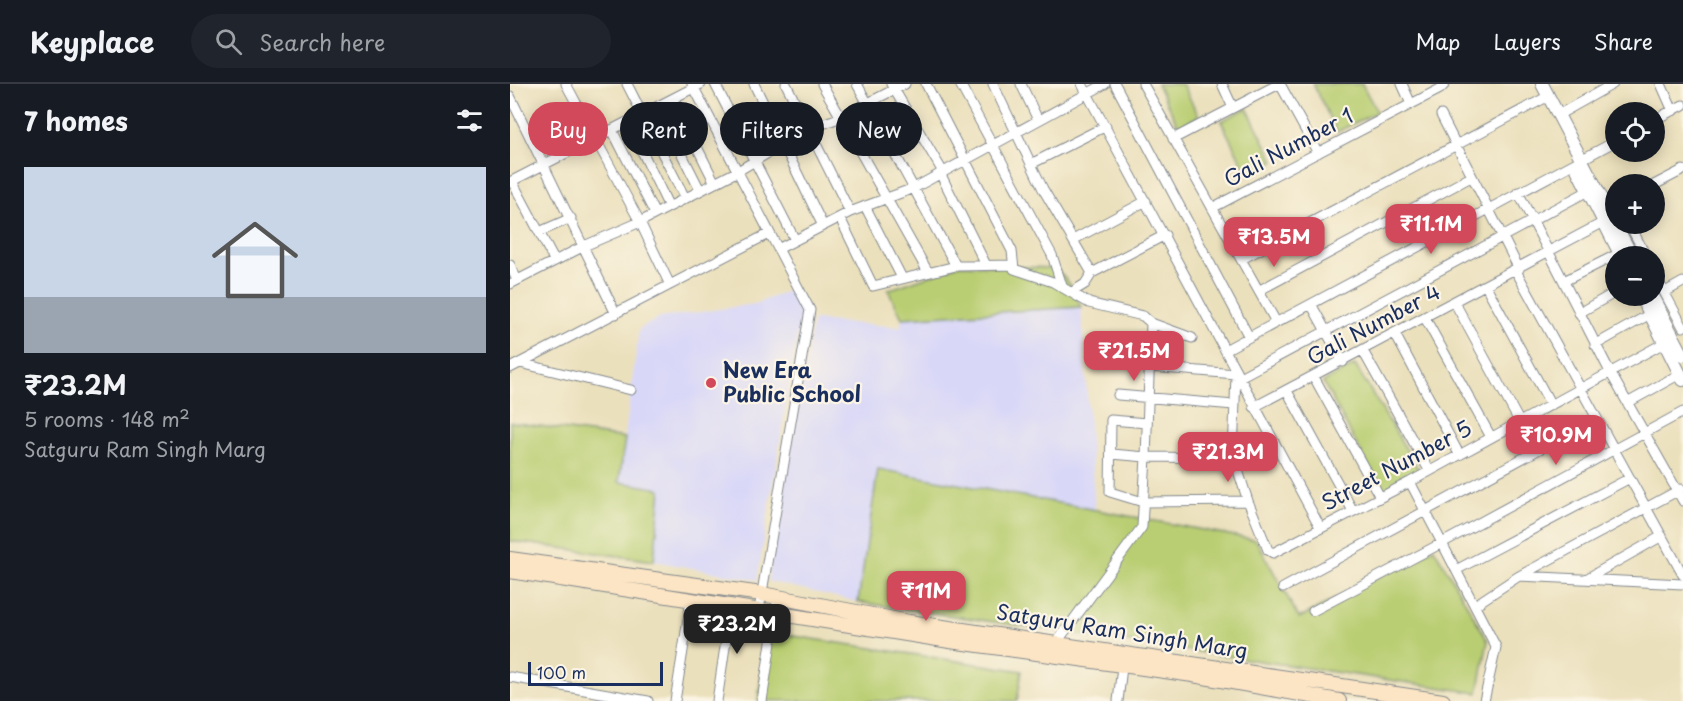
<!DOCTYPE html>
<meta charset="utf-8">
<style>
body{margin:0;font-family:"Playpen Sans",sans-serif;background:#20242c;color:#f1f3f6;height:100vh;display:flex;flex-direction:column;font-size:22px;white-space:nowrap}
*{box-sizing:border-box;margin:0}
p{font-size:20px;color:#9ea1a6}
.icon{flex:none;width:33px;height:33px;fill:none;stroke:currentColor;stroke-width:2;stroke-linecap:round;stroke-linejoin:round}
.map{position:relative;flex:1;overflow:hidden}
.details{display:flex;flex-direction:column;background:#171b24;width:510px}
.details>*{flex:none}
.banner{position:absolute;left:18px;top:18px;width:570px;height:54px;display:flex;gap:12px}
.fabs{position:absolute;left:1095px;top:18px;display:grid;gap:12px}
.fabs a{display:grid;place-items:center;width:60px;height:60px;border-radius:50%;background:#171b24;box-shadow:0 3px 15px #0003;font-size:30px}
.scale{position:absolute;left:18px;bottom:15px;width:135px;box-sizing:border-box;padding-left:6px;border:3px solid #1b2f5e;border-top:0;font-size:16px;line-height:21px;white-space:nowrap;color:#1b2f5e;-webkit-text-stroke:4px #fcf5e5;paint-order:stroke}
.price{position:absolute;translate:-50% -51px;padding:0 14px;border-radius:12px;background:#d1495b;color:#fff;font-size:20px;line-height:39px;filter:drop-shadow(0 2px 3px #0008)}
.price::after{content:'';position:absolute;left:50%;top:36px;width:18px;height:14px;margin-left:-9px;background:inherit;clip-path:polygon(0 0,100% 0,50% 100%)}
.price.current{background:#222;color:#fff}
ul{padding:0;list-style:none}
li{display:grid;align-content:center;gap:12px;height:318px;padding:0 24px}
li+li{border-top:2px solid #363941}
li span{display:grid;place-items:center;height:186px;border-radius:0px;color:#555}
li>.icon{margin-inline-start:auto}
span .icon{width:108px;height:108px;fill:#fffc;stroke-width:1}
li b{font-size:26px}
h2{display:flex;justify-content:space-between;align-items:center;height:72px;padding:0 24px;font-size:26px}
.pill{padding:0 21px;border-radius:27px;background:#171b24;box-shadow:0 3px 15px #0003;font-size:21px;line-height:54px}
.pill.current{background:#d1495b;color:#fff}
header{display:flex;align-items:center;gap:36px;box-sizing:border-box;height:84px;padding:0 30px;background:#171b24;border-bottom:2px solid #363941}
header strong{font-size:28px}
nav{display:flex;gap:33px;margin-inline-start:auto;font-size:21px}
.search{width:420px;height:54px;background:#20242c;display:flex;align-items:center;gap:15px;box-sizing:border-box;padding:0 21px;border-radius:33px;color:#9ea1a6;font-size:22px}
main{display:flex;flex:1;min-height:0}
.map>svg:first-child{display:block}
.built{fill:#d8d7f8}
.green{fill:#b9ce72;stroke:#6a7e68;stroke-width:1.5}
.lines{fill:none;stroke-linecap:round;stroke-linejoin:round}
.minor-casing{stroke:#83888d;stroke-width:11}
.tertiary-casing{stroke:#83888d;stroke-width:14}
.secondary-casing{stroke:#83888d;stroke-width:16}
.minor{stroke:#fff;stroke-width:9}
.tertiary{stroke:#fff;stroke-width:12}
.secondary{stroke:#fce5c4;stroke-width:14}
.poi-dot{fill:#d1495b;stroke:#fcf5e5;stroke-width:2}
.labels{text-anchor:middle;stroke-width:4.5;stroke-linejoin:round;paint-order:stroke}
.street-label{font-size:21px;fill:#1b2f5e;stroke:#fcf5e5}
.poi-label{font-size:21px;font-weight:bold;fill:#1b2f5e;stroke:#fcf5e5;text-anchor:start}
</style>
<header>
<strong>Keyplace</strong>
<div class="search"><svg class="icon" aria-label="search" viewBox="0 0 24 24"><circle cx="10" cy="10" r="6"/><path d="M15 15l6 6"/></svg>Search here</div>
<nav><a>Map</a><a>Layers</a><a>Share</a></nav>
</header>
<main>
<section class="details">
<h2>7 homes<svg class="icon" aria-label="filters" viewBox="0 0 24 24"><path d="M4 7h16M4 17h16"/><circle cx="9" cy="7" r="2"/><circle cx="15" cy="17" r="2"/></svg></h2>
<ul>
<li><span style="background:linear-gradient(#c9d6e8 70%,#9aa5b1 0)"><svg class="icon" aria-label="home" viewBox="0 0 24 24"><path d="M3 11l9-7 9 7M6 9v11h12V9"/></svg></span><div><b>₹23.2M</b><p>5 rooms · 148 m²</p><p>Satguru Ram Singh Marg</p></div></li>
</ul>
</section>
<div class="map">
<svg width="1173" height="617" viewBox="0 0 1173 617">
<rect width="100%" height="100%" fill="#fcf5e5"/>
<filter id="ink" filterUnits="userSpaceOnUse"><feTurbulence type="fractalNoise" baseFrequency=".0167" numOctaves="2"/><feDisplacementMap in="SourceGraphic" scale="12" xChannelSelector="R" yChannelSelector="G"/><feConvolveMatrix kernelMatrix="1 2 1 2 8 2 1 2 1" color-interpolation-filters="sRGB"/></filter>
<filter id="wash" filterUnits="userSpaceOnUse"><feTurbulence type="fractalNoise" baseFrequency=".008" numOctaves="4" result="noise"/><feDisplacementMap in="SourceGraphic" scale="24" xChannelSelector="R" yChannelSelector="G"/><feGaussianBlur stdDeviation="1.35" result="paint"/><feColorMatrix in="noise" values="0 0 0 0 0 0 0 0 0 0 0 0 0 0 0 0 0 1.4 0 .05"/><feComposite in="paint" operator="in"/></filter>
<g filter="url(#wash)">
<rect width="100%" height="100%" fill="#ebe0bc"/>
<path class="built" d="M283,205l8,26 -44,265 -103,-19 7,-72 -42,-7 20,-153 20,-11 96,-14z
M571,223l14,203 -217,-41 -20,133 -90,-21 45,-261 87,7 2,-9z"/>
<path class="green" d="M647,0h25l17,32 -20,11z
M803,0h49l15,28 -40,20z
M737,24l27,53 -26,14 -27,-54z
M449,181l97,3 13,15 12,24 -179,11 -14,-28z
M845,281l65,107 -38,19 -59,-109z
M0,338l115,16 -6,44 42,7 -7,72 -144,-20z
M368,385l378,71 43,78 135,-70 54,93 -10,52 -620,-91z
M257,548l255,39 -5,30h-259z"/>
</g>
<g filter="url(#ink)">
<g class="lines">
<g class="minor-casing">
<path id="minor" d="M56,0l74,138 30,63
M117,0l58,114
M182,0l118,226 -51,300
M205,0l80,156
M244,0l69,142
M276,0l64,128
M312,0l106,188
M347,0l99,182
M381,0l52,88
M416,0l86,167 2,18 39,13 36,21 54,13 8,7 -5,134 -34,-3
M450,0l92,171 10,31
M483,0l50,105 49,84 73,-38
M511,0l17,36
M572,0l238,443
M605,0l134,253
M633,0l133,238
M712,0l11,24
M770,0l38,69
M892,0l9,20
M1151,0l12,27
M0,12l106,218
M163,15l42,84
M148,23l42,83
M931,31l78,154
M1048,31l55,-31
M1144,36l29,-15
M118,38l41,85
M102,46l43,84
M663,55l106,-55
M521,80l75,-38
M430,89l46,92
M2,97l42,79
M0,98l191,-98
M1144,101l29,-15
M1008,108l92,180 73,129
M355,122l37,72
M702,124l228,-119 5,-5
M330,134l33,68 83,-20 57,-1
M29,148l32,-14
M1124,149l12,23
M563,156l73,-39
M268,165l72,-37 64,-24 191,-104
M732,175l301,-160
M0,181l7,15
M1006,187l167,304
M1144,189l29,54
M1054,197l56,-28
M0,200l74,-38 56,-24 98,-51 70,-42 31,-11 66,-34
M976,202l65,119
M750,206l211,-113
M562,208l13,-8 7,-11
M1155,208l18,-10
M945,219l64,118
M801,220l32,58
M1069,229l37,-21
M915,234l66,119
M641,239l41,15
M885,250l64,120
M1085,261l55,-31
M715,266l391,-209
M853,267l66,119
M10,279l111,27
M0,284l258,-134
M804,293l66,120
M728,294l350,-187
M777,307l66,120
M608,311l116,10
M1117,319l53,-29
M744,323l350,-185
M637,339l-36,-3 -1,72 33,10 105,-1 20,49 5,3 137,-71 254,-139
M723,371l15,46
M900,398l32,61 241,-131
M946,486l174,-92
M1011,491l160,-86
M1076,495l76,-43
M773,504l314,-170
M965,521l44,-29 164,8
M803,527l129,-68 54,104 -12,54
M547,558l85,-115 4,-70 82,1 5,-3 3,-81 -86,-7
M0,593l138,24
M165,617l16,-101
M207,617l14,-95
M252,617l16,-104
M608,617l4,-34"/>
</g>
<g class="tertiary-casing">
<path id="tertiary" d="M1032,0l90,172
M1066,83l45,89
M1131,212l42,84
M1142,212l31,59"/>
</g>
<g class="secondary-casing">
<path id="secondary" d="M0,475l252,35 147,28 534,79
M0,487l440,70 243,34 146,26"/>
</g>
<use href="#minor" class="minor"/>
<use href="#tertiary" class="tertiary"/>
<use href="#secondary" class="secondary"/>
</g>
</g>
<circle class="poi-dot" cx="201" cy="299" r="6"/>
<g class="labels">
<g class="street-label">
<text transform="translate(779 64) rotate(-28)" y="7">Gali Number 1</text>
<text transform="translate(864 241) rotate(-28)" y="7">Gali Number 4</text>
<text transform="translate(887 382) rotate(-28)" y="7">Street Number 5</text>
<text transform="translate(612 548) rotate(9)" y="7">Satguru Ram Singh Marg</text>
</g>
<g class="poi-label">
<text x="213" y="294">New Era<tspan x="213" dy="24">Public School</tspan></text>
</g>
</g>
</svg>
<div class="fabs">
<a><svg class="icon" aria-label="locate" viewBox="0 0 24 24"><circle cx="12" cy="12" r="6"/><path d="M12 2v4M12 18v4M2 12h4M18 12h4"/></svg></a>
<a>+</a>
<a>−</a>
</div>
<div class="scale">100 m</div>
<b class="price" style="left:921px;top:171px">₹11.1M</b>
<b class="price" style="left:764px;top:184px">₹13.5M</b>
<b class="price" style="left:624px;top:298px">₹21.5M</b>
<b class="price" style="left:1046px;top:382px">₹10.9M</b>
<b class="price" style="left:718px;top:399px">₹21.3M</b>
<b class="price" style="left:416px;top:538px">₹11M</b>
<b class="price current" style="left:227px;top:571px">₹23.2M</b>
<div class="banner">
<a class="pill current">Buy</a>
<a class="pill">Rent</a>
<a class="pill">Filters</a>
<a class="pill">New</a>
</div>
</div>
</main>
